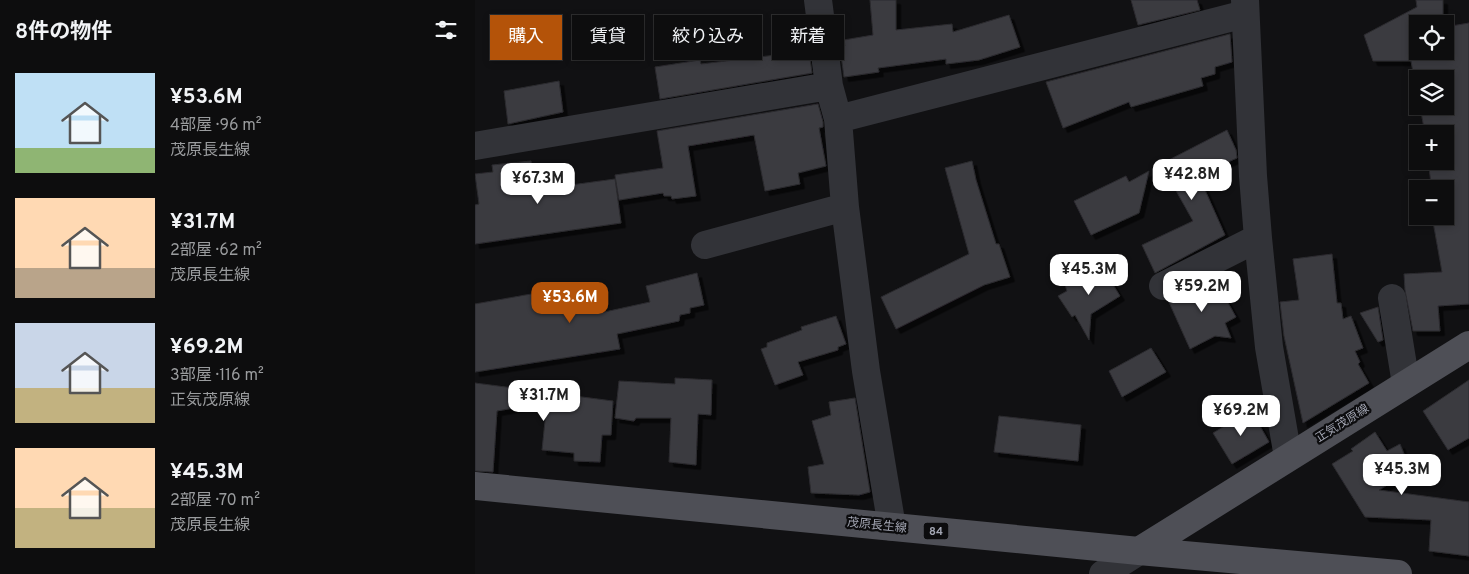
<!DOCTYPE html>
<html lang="ja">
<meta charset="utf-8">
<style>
body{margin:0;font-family:Overpass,"Noto Sans JP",sans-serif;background:#1b1b1c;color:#f1f3f6;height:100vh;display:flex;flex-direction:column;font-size:19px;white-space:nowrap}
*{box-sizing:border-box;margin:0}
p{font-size:16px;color:#9a9c9e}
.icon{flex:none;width:28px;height:28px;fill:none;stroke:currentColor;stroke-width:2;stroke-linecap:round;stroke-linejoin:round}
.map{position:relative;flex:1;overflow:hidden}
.side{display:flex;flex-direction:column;background:#0d0d0e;width:475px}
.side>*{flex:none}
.hud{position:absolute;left:15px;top:15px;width:475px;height:45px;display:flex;gap:10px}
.tools{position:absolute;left:934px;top:15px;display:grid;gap:10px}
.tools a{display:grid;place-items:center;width:45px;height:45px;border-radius:0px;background:#0d0d0e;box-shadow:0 2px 8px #0003,0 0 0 1px #2d2d2e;font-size:25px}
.price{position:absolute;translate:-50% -42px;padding:0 11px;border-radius:10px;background:#fff;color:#222;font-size:16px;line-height:32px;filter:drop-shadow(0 1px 2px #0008)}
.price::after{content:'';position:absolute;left:50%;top:30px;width:15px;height:11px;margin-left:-8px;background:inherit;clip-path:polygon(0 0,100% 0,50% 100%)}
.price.current{background:#b45309;color:#fff}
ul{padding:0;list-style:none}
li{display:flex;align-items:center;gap:15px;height:125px;padding:0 15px}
li span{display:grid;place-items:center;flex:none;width:140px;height:100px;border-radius:0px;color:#555}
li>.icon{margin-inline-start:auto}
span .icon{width:60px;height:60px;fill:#fffc;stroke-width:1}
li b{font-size:21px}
h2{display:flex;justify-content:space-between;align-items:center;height:60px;padding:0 15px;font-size:21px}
.chip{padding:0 18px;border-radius:0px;background:#0d0d0e;box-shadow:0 2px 8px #0003,0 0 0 1px #2d2d2e;font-size:18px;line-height:45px}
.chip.current{background:#b45309;color:#fff}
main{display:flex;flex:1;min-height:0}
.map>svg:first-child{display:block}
.building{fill:#3b3b40;stroke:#2c2b2f;filter:url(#shadow)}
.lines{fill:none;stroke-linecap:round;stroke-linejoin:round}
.minor{stroke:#323338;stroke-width:28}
.major{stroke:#4e4f56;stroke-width:28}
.labels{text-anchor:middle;stroke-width:4.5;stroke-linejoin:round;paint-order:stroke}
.shield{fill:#0c0c0e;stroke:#767882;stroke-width:1}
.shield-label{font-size:11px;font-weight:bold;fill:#a3a6b3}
.street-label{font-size:12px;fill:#a3a6b3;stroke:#0c0c0e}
</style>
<main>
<section class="side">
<h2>8件の物件<svg class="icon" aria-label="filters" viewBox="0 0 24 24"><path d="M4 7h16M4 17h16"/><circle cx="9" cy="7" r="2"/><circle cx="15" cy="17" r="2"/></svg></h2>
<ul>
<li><span style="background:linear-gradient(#bfe0f5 75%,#8fb573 0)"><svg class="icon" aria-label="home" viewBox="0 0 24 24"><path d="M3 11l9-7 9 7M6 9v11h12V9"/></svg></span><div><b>¥53.6M</b><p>4部屋 · 96 m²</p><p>茂原長生線</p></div></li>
<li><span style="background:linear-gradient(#ffd9b3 70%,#b9a48a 0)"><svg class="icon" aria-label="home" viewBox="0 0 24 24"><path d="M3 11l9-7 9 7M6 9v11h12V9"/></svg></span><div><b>¥31.7M</b><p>2部屋 · 62 m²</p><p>茂原長生線</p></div></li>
<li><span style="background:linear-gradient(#c9d6e8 65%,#c2b280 0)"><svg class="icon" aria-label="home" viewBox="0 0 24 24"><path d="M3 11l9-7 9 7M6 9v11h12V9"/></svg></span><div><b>¥69.2M</b><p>3部屋 · 116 m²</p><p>正気茂原線</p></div></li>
<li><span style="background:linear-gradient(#ffd9b3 60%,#c2b280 0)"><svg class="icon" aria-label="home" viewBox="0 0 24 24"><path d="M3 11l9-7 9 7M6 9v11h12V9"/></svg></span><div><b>¥45.3M</b><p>2部屋 · 70 m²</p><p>茂原長生線</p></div></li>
</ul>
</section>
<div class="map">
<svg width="994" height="574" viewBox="0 0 994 574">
<defs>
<filter id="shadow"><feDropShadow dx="4.5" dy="4.5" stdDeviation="0" flood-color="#0009"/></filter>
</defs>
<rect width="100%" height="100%" fill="#111113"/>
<path class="building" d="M395,0h26v30l56,-6 1,8 56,-17 11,32 -41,13 -33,4v-5l-68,9 1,4 -35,5 -4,-30 5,-1 -1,-6 29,-5z
M656,0h66l3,10 -62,15z
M941,0h27v24h-26v27h28v-24l24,-4v281l-31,2 2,25h-27l-8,-41 -1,-16 38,-2 -10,-56h13v-27h-17l-1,-6h4l-3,-22h17v-27h-20l-5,-28h25v-27h-28v15l-6,-33h-38l-9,-26 53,-28z
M755,34l2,28 -17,5v7l-14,4 2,8 -72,21 -2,-5 -66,26 -17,-46z
M334,51l3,22 -152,26 -5,-32 45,-7 1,4z
M84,81l4,31 -55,12 -4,-33z
M343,104l5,18v5l-4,1 7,38 -28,7 2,11 -35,7 -11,-56 -66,11 8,50 -24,3 -1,-3h-7l-1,-3 -44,7 -4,-25 48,-7 -6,-37z
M752,130l9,20 1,8 -18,8v6l-18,9 24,54 -70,38 -13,-28 51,-24 -32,-57z
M56,161l3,29 81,-11 6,44 -146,21v-39l4,-1 -4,-30 18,-2 -1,-7z
M497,161l4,19 20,64h3l11,33 -26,8 -88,44 -15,-32 88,-43 -24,-86z
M674,171l-10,42 -48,22 -17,-34 52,-25 3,6z
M857,254l5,49h4l2,16 8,-3 12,32 -8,3 5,11 -2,2 11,19 -66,40 -19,-87 -4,-34 19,-2 -6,-41z
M626,265l19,31 -29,18 -2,26 -14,-25 -3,2 -14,-21 9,-5 -2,-6z
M222,273l7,32 -14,3v5l-10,2 -1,6 -62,13 3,15 -145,23v-68l90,-16 3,22 29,-5 3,8 50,-11 -4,-16z
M739,278l22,39 -11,6 6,15 -16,-2 -25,13 -22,-49z
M903,307l5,33 -5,2 -18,-29z
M361,316l10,28 -8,3v3l-40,12 5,13 -28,10 -14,-36 6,-2v-4l35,-13 -1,-3z
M676,348l15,24 -44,25 -13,-26z
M200,378l37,2 -1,35 -13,-1 -2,51 -27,-3 2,-44h-35l-2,3 -19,-3 4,-37 56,3z
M994,380v58l-21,12 -25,-39z
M0,383l138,18 -2,34h-9l-2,27 -26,-1v-8l-32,-3 5,-48 -50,9 -4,61 -18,-1z
M380,398l15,94 -11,3 -48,-2 -3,-26 16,-3 -12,-43 19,-6 -2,-13z
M776,410l18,32 -37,22 -19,-31z
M524,416l82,9 -3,36 -84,-9z
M900,432l12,19 13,-7 8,20 -5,3 4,6 -28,17 90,12v54l-40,-5 2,-31 -66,-3 -33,-53 21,-13 -2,-2z"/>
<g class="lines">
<path class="minor" d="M343,0l11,86 9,33 7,88 21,164 26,156
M770,0l8,176 5,62 11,109 19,110
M363,119l407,-105
M0,146l354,-60
M230,245l140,-38
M688,286l95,-48
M917,298l14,86
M628,574l36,-23"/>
<path class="major" d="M0,486l664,65 259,23
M664,551l330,-206"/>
</g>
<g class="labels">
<rect class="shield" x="448.5" y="522.5" width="25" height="17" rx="4"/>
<g class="shield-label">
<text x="461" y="535">84</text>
</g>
<g class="street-label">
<text transform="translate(867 423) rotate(-32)" y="4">正気茂原線</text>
<text transform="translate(402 525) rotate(6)" y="4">茂原長生線</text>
</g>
</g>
</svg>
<div class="tools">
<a><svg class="icon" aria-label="locate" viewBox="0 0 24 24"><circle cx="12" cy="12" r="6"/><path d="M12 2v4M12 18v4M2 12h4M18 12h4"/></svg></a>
<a><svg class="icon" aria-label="layers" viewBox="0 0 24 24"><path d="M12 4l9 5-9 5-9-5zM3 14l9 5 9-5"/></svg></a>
<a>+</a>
<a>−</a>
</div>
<b class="price" style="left:717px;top:201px">¥42.8M</b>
<b class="price" style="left:63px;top:205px">¥67.3M</b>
<b class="price" style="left:614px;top:296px">¥45.3M</b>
<b class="price" style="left:727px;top:313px">¥59.2M</b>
<b class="price current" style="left:95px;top:324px">¥53.6M</b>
<b class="price" style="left:69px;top:422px">¥31.7M</b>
<b class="price" style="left:766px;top:437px">¥69.2M</b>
<b class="price" style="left:927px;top:496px">¥45.3M</b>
<div class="hud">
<a class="chip current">購入</a>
<a class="chip">賃貸</a>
<a class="chip">絞り込み</a>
<a class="chip">新着</a>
</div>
</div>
</main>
